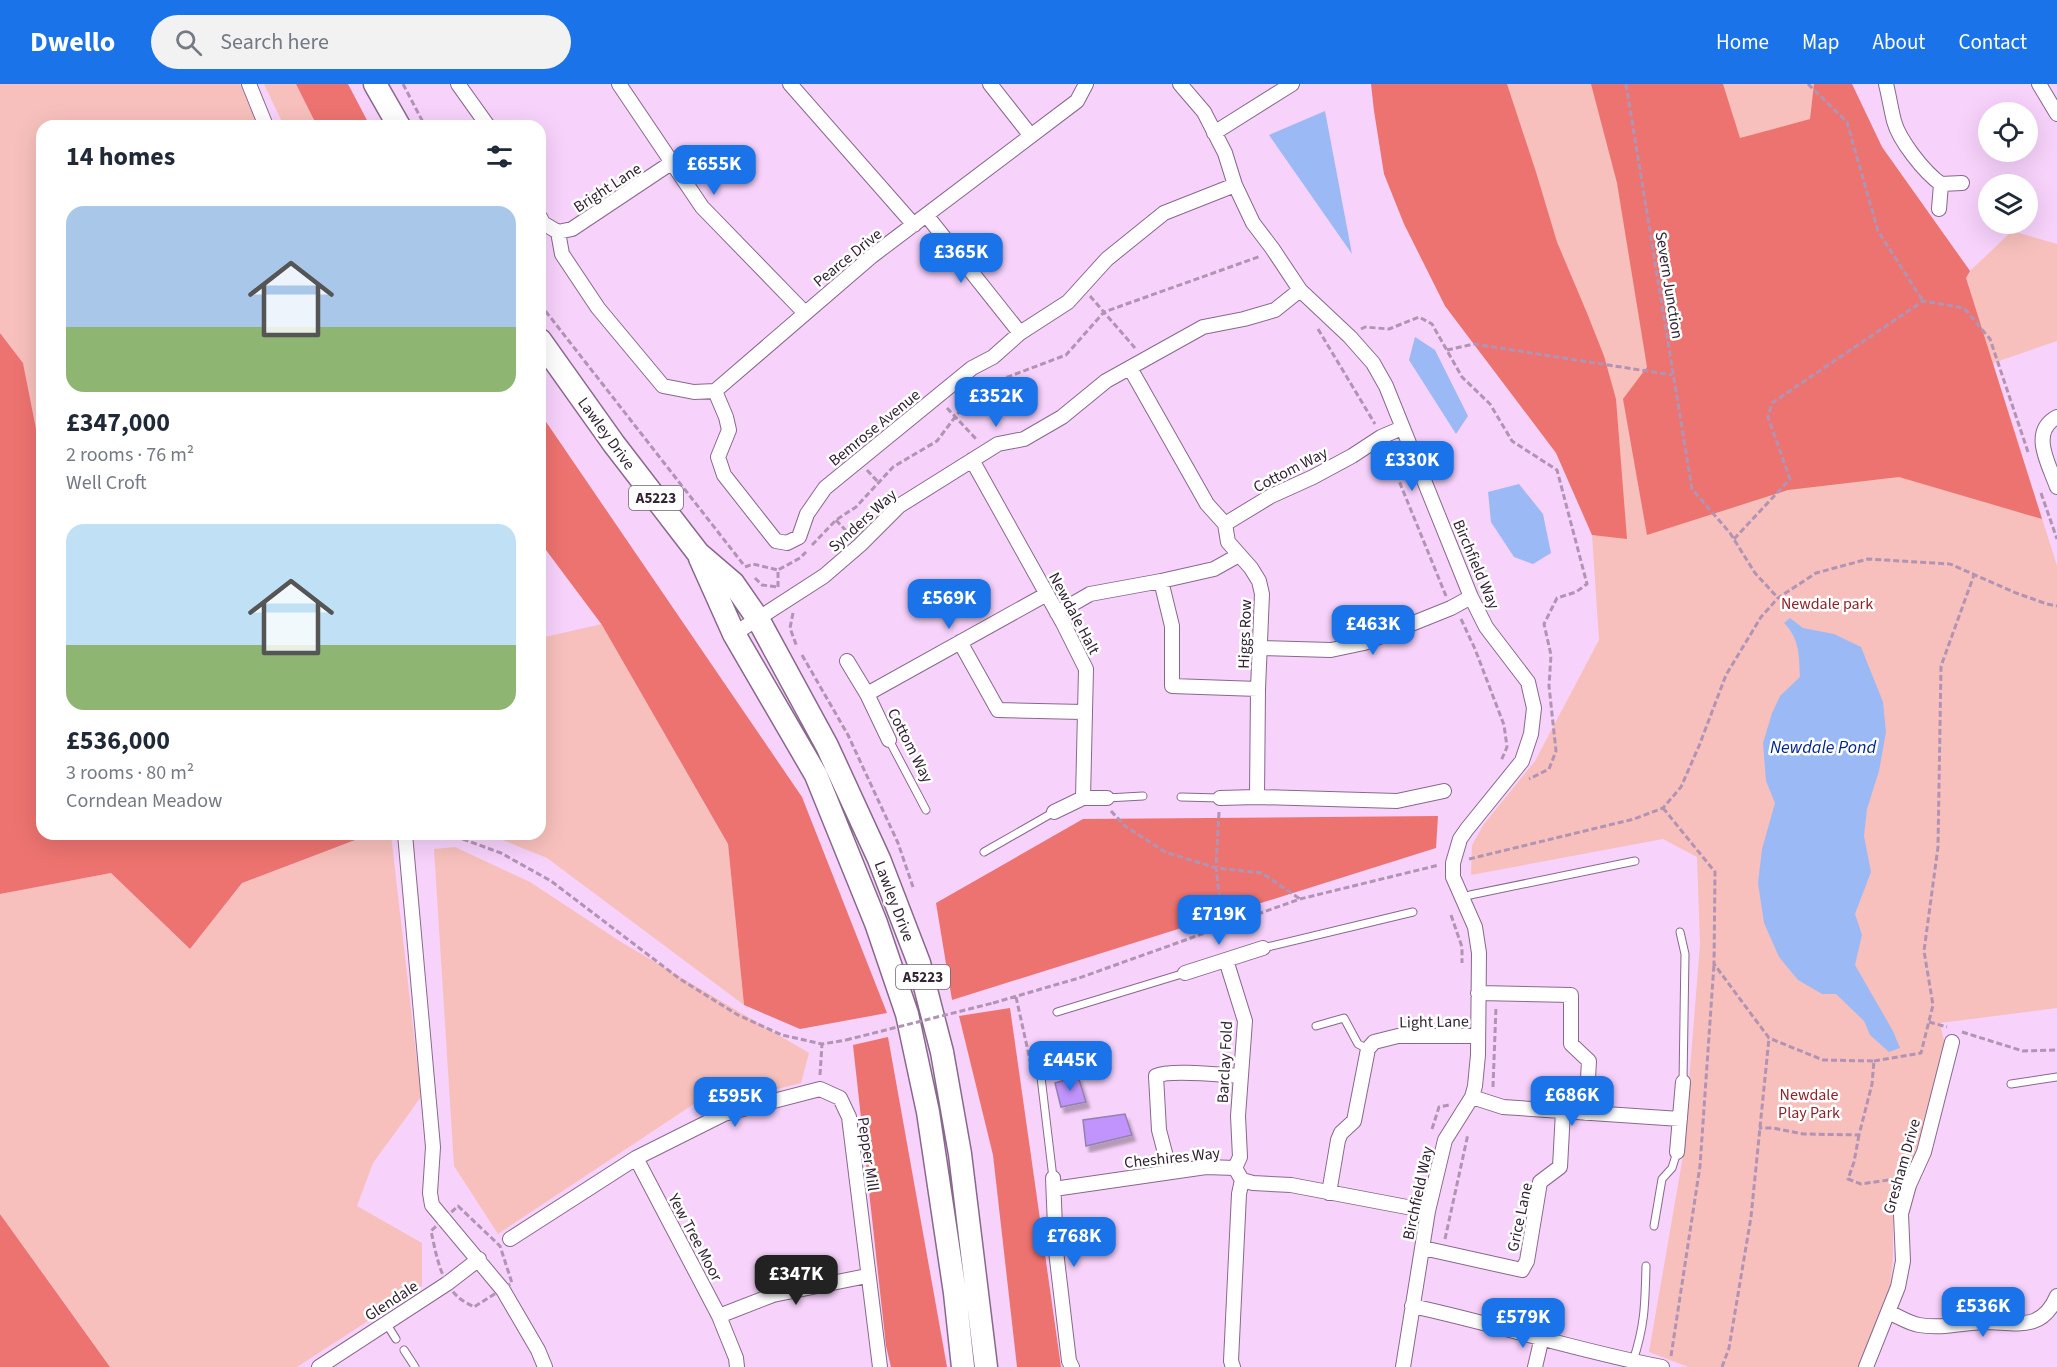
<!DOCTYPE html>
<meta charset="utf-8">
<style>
body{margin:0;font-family:"Source Sans 3",sans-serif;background:#f2f2f3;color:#1f2937;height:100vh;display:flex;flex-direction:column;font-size:22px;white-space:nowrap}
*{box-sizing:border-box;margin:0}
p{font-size:20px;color:#747a83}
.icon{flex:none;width:33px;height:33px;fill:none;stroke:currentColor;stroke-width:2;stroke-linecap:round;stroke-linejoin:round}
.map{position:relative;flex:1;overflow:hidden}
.sheet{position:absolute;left:36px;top:36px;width:510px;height:720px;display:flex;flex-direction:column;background:#fff;border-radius:18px;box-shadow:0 6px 24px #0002}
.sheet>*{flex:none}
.controls{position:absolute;left:1978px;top:18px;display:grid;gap:12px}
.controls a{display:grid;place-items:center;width:60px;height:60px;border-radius:50%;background:#fff;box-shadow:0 6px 24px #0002;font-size:30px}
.price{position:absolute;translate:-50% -51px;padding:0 14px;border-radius:12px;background:#1a73e8;color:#fff;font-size:20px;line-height:39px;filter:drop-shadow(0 2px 3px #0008)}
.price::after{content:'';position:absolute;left:50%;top:36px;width:18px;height:14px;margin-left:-9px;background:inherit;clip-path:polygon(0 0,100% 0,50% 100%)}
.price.current{background:#222;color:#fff}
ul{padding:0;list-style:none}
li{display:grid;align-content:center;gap:12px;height:318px;padding:0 30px}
li span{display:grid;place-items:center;height:186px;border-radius:18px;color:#555}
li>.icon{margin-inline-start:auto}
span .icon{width:108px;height:108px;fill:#fffc;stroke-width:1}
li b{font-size:26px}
h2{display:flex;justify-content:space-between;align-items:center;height:72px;padding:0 30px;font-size:26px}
header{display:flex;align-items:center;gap:36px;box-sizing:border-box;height:84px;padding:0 30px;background:#1a73e8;color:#fff}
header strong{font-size:28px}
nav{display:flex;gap:33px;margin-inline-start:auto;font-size:21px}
.search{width:420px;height:54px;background:#f2f2f3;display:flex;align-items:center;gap:15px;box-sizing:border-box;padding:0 21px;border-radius:33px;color:#747a83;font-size:22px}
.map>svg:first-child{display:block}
.green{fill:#f7c0bc}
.forest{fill:#ed7370}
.water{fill:#9bbaf5}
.building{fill:#c193fc;stroke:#9381ad;stroke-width:1.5;filter:url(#shadow)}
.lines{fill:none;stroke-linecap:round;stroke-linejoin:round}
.lane-casing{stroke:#89688d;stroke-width:9}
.street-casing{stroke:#89688d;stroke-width:16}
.primary-casing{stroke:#89688d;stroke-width:25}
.path{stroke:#b194b4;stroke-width:3;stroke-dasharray:6 3;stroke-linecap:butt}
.lane{stroke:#fff;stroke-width:7}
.street{stroke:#fff;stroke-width:14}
.primary{stroke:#fff;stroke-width:22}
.path-bridge{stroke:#b194b4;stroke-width:3;stroke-dasharray:6 3;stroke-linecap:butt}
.labels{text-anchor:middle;stroke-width:5;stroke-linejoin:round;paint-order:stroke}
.shield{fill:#fff;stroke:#706670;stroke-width:1.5}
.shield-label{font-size:15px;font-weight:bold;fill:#322433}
.street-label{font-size:16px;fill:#322433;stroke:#fff}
.park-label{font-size:16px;fill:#902227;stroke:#fff}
.water-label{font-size:18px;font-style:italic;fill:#002594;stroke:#fff}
</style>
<header>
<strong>Dwello</strong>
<div class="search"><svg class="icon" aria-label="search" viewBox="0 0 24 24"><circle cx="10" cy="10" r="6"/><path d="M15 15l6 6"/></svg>Search here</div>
<nav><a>Home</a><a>Map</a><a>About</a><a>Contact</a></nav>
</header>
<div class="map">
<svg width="2057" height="1283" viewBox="0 0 2057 1283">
<defs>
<filter id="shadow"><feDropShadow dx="3.5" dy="6" stdDeviation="1.5" flood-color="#0004"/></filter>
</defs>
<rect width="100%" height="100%" fill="#f7d2fb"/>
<path class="green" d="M0,0h240l18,42h-216v333l-19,-96 -23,-30z
M264,0h32l21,42h-33z
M1502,0h350l30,63 88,124 42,-40 45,13v97l-64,22 64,203v442l-117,15 5,22 -25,95 -12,30 -15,43v46l-3,27 -32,81h-170l-39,-15 34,-196 17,-211 -3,-88 -34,-18 -192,36 1,-30 12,-21 51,-63 64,-121 -7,-105z
M602,540l126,220 16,161 -197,-147 -59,-24h52v-196z
M371,750h20l30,263 -48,66 -16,43 65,37v43l-125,81h-187l-110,-153v-320l111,-21 79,76 52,-66z
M455,763l75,35 91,60 188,111 -8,30 -48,12 -35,-7 -220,146 -44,-68 -20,-317z"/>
<path class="forest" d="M296,0h52l22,42h-53z
M1371,0h136l29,88 21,70 30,71 17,43 12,43 11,140 -35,-4 -36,-82 -111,-147 -41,-82 -20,-50 -10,-63z
M1591,0h132l17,54 70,-19 4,-35h38l30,63 88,124 -4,7 76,241 -143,-42 -111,13 -141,45 -24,-136 24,-32 -30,-184z
M0,249l23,30 19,96v375h329l-129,49 -52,66 -79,-76 -111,21z
M540,329l262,384 85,216 -87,16 -56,-24 -16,-161 -126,-219 -62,-83z
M1438,732l-2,32 -484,152 -16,-97 147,-84z
M1010,924l51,359h-44l-24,-212 -34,-139z
M888,953l59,330h-56l-5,-21 -33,-301z
M0,1130l110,153h-110z"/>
<path class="water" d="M1325,27l27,143 -83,-119z
M1415,253l20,13 33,66 -12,18 -47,-74z
M1519,400l24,30 8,39 -18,11 -19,-7 -23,-35 -3,-30z
M1790,534l13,10 31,6 27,13 22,55 3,30 -7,39 -12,38 -3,27 7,36 -16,42 7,21 -7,30 38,66 7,17 -11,4 -19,-17 -6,-14 -28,-27h-14l-24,-14 -19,-23 -15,-34 -6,-40 4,-34 13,-46 -9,-22 -3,-38 9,-30 8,-17 20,-19c-1,-21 0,-38 -16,-54z"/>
<path class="building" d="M1078,992l8,26 -25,5 -6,-24z
M1125,1030l7,21 -46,11 -3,-26z"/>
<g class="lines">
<g class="lane-casing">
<path id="lane" d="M889,656l37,70
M1181,713l39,1
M1107,714l36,-2
M984,768l70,-40
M1461,815l9,-4 165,-34
M1680,848l5,22 -2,128
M1263,864l150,-36
M1057,928l128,-39
M1316,942l28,-8 14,26 10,5
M1041,993l12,101
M2011,1000l46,-7
M1654,1142l8,-47 10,-11 5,-16
M386,1239l10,16
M404,1266l11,17
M1633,1277c12,-36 12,-57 13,-95"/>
</g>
<g class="street-casing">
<path id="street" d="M249,0l17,42
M458,0l30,42
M619,0l83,123 103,106
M790,0l124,141
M990,0l41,52
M1180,0l24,28 21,41 10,32 18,38 19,25 28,42 50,47 23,26 13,23 85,211 15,30 42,55 6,26 -3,26 -9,27 -55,68 -7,10 -7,24v14l22,50 4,26 -1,102 -3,31 -3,11 -27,43 -17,71 -25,156
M1886,0c3,12 5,25 8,37 5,19 30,51 47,63
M2039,0l18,30
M1214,49l78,-49
M1939,125l2,-25 21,-1
M927,132l93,117
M540,133l3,6 15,9
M558,148l4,22 36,54 65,78 31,6 21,-1
M558,148l14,-3 99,-66
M1130,284l77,136 18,20 3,18 23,26 8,13 3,13 -4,95 -1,108
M715,307l11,26 3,13 -11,27 6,18 52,66 11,2 12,-6 8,-23 18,-26 147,-120 21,-11 27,-24 48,-31 39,-43 57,-46 71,-28
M715,307l157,-135 205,-155 9,-17
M2057,333c-28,15 -8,47 0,70
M972,376l91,163 23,46 -3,129 -29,14
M1225,440l46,-28 42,-19 39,-21 29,-19 21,-9
M1161,497l11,45v60l86,3
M1057,529l33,-19 71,-13 53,-12 25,-14
M734,550l90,-58 36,-31 39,-39 99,-62 26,-5 38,-22 44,-36 97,-54 41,-8 31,-9 25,-20
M960,558l38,68 85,2
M1260,564l71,2 33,-7 87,-35 20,-11
M847,577l20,33 22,46
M867,610l180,-100
M1083,714h24
M1220,714l37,-1 140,4 47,-10
M405,750l28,313 -3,46 2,12 71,85 35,60 7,17
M1226,876l19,61 -7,95 2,41 -5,11
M1185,889l78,-25
M1478,909l93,2v49l18,17 -3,52
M1472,1013l31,10 177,12
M1677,1068l6,-70
M636,1074l83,158 17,42 1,9
M1170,1088l-11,-42 -3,-54c14,-7 66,-1 83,0
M1053,1094l3,73 13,110 3,6
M1054,1105l152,-22 29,1 7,12 11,3 38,2 137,26
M1329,1109l9,-53 3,-7 13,-12 14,-72 6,-7 24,-6h80
M510,1155l126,-81 88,-44 96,-25 20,9 9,19 31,250
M1423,1164l99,22 5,-9 13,-79 20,-15 3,-56
M1412,1222c84,18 166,45 250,61
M1888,1228c10,4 20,11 31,13 22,4 43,-2 65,-3 31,0 57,11 73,-26
M719,1232l54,-21 94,-19
M319,1283l129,-84 31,-24
M1233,1283l-2,-6 8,-167 3,-14
M1535,1283l7,-30
M1866,1283l32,-80 5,-26 -2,-47 8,-29 15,-33 28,-110"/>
</g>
<g class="primary-casing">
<path id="primary" d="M375,0l24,42
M540,256l74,104 84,109 35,30 25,36 69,127 52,113 40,104 23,89 18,102 26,213
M700,474l34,76 82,141 60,148 31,91 21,98 27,181 8,74"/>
</g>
<path class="path" d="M403,0l22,42
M1626,0l66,405 38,44 25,40 23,25
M1808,0l39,38 31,109 45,70
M1090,212l45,52
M540,220l203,260
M1318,245l57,95
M1361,245l4,-2 24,2 30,-12 13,7 30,53 28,27 22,37 45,29 30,114 -11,8 -19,6 -13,26 7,31 -2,31 7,65 -7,18 -20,10
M1447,266l27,-6 198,31
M947,324l30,32
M1386,365l60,147
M867,386l11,12
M2041,409l16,46
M836,436l13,14
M1734,455l56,-60 -22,-62 4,-14 151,-102 41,7 26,31 38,113
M812,461l24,-25 20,-13 37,-40 44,-26 18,-24 26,-30 85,-32 38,-43 157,-56
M745,483l8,-3 25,6
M755,494l7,7 16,2
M778,503v-17l22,-12 6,-6
M793,529l-3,15 7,19
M1461,535l14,30 29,76 3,22 -6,14
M802,571l46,80 50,108 15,44
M1663,724l52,64 -1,92 55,74 54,22 51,1 -2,23 -13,51 -56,-1 -30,-6h-14
M1111,727l14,15 40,26 51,16 46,5 38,26
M1219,728l-3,56 7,57
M418,753h39l44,16 50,28 129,98 58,36 44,20 40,9 24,-4
M1469,775l165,-40 29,-11 18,-21 18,-41 27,-71 35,-58 17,-19 38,-25 52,-14 82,5 66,29 31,11 10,2
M1451,831l11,32v16
M1016,913l16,72
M993,919l86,-25 221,-79 139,-34
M1929,938l18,5
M1962,948l61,19 34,-1
M1874,977l47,-8 12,-48 -9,-54 14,-104 3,-181 33,-91
M820,991l2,-31
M1493,1003l3,-80
M1432,1045l7,-22 10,-2
M1859,1051l-5,27 -6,17 13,5 34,-5
M458,1122l42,40 12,37 -38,24c-5,-3 -12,-6 -16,-10 -18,-16 -22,-44 -27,-66z
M1445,1155l23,-105
M1671,1272l29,-190 14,-202
M1722,1283l7,-19 22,-131 18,-179"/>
<use href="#lane" class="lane"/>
<use href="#street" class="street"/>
<use href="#primary" class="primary"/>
<path class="path-bridge" d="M846,956l147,-37"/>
</g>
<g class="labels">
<g class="shield">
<rect x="629" y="402" width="54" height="24" rx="4.5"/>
<rect x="896" y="881" width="54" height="24" rx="4.5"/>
</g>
<g class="shield-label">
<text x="656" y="419">A5223</text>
<text x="923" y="898">A5223</text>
</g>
<g class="street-label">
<text transform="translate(607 103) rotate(-33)" y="6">Bright Lane</text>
<text transform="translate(847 173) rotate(-39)" y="6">Pearce Drive</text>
<text transform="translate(1670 201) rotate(81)" y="6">Severn Junction</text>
<text transform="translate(874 343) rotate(-39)" y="6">Bemrose Avenue</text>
<text transform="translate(607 349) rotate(54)" y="6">Lawley Drive</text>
<text transform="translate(1290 385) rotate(-27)" y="6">Cottom Way</text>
<text transform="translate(862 436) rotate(-42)" y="6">Synders Way</text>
<text transform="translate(1477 480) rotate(67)" y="6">Birchfield Way</text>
<text transform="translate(1075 529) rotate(62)" y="6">Newdale Halt</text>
<text transform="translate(1244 550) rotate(-88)" y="6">Higgs Row</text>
<text transform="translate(911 661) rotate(63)" y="6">Cottom Way</text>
<text transform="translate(895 817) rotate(69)" y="6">Lawley Drive</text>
<text transform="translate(1434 937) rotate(-1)" y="6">Light Lane</text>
<text transform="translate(1224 978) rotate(-87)" y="6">Barclay Fold</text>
<text transform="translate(869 1070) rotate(82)" y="6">Pepper Mill</text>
<text transform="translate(1172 1073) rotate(-6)" y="6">Cheshires Way</text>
<text transform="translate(1901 1082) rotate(-74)" y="6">Gresham Drive</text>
<text transform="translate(1417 1109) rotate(-78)" y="6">Birchfield Way</text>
<text transform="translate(1519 1133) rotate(-78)" y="6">Grice Lane</text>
<text transform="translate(696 1153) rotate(62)" y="6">Yew Tree Moor</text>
<text transform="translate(391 1216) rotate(-33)" y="6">Glendale</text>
</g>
<g class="park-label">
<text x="1827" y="525">Newdale park</text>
<text x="1809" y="1016">Newdale<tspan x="1809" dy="18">Play Park</tspan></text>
</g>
<g class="water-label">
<text x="1823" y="669">Newdale Pond</text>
</g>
</g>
</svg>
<div class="controls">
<a><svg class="icon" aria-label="locate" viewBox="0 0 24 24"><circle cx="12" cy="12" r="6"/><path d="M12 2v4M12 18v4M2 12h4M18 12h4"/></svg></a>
<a><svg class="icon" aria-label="layers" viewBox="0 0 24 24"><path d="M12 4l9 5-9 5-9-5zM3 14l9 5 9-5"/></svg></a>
</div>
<b class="price" style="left:714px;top:112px">£655K</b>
<b class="price" style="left:961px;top:200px">£365K</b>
<b class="price" style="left:996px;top:344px">£352K</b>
<b class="price" style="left:1412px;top:408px">£330K</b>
<b class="price" style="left:949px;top:546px">£569K</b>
<b class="price" style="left:1373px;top:572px">£463K</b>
<b class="price" style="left:1219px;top:862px">£719K</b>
<b class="price" style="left:1070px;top:1008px">£445K</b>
<b class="price" style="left:1572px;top:1043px">£686K</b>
<b class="price" style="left:735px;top:1044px">£595K</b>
<b class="price" style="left:1074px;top:1184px">£768K</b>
<b class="price current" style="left:796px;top:1222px">£347K</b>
<b class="price" style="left:1983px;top:1254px">£536K</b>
<b class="price" style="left:1523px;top:1265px">£579K</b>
<section class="sheet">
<h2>14 homes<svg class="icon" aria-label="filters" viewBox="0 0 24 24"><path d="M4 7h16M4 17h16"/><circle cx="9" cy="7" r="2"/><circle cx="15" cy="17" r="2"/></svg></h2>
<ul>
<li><span style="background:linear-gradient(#a9c7e8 65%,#8fb573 0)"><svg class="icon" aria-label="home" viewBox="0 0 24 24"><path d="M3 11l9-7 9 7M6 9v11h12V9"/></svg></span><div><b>£347,000</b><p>2 rooms · 76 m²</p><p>Well Croft</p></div></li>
<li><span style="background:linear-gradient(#bfe0f5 65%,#8fb573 0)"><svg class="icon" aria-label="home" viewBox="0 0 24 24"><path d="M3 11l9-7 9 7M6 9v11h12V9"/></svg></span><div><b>£536,000</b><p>3 rooms · 80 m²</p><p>Corndean Meadow</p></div></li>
</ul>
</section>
</div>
